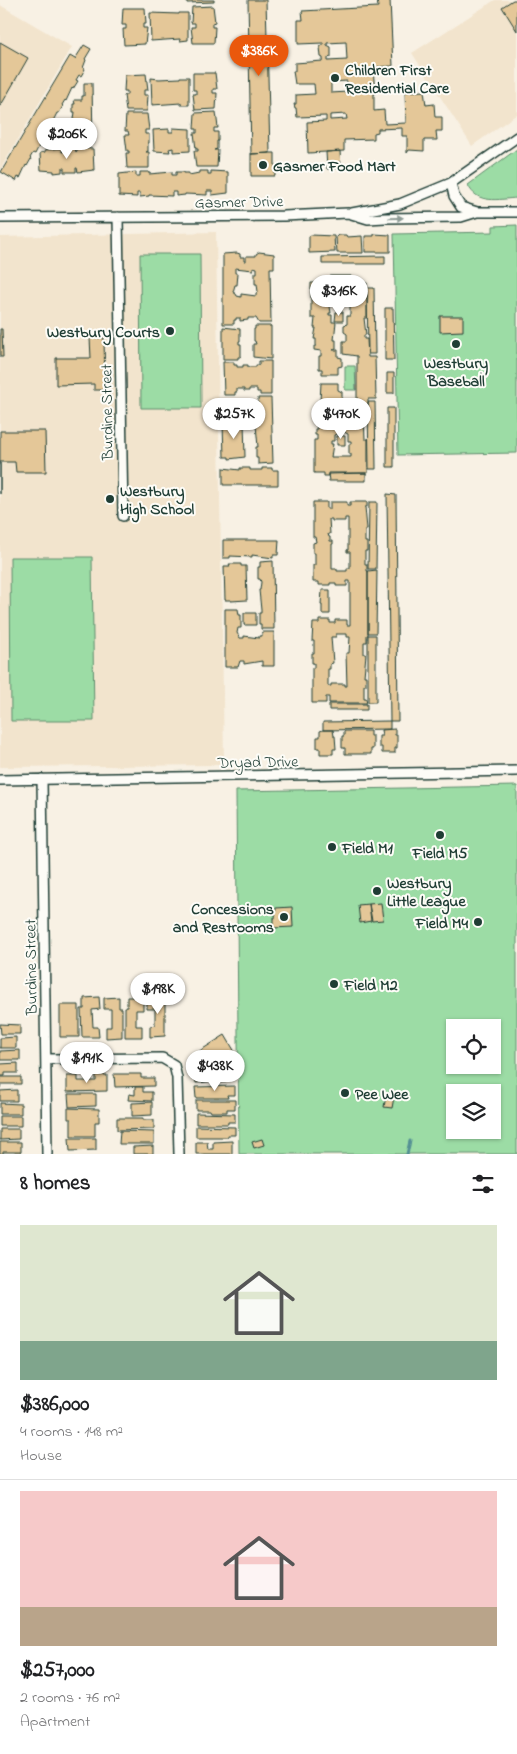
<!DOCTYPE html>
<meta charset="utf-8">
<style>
body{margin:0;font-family:"Indie Flower",sans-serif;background:#f6f6f6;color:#202124;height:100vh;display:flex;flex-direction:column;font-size:19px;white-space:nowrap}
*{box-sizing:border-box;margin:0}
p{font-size:16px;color:#757577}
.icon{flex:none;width:28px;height:28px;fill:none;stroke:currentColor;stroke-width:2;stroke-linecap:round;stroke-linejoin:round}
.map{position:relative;height:1154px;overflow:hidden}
.side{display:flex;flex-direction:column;background:#fff;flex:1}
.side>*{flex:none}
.tools{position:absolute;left:446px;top:1019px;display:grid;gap:10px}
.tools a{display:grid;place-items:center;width:55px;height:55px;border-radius:0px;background:#fff;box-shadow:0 1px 4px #0004;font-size:25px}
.price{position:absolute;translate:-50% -42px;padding:0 11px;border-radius:18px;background:#fff;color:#222;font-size:16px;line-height:32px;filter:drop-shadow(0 1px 2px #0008)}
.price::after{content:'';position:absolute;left:50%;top:30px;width:15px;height:11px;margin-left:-8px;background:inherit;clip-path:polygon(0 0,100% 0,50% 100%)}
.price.active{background:#ea580c;color:#fff}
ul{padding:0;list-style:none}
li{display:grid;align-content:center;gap:10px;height:265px;padding:0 20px}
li+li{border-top:1px solid #e0e0e0}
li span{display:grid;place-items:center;height:155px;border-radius:0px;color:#555}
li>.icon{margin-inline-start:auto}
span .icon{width:90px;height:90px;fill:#fffc;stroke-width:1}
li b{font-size:21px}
h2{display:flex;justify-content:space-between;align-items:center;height:60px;padding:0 20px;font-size:21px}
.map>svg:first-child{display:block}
.built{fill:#f2e4cd}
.park{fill:#9cdca5;stroke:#5e8c6c;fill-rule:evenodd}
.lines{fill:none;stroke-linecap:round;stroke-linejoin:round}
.stream{stroke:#549094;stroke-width:3}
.building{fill:#e4c798;stroke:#1f3d34;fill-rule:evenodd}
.minor-casing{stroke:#1f3d34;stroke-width:12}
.minor{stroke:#fdfcf7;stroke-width:9}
.oneway{fill:#8e9c96}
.poi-dot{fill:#1f3d34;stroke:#fdfcf7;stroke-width:2}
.labels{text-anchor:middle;stroke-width:4;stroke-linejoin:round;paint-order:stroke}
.poi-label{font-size:16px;font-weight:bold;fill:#1f3d34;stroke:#fdfcf7;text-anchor:start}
.street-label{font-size:16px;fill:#1f3d34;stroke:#fdfcf7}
</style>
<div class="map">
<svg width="517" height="1154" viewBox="0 0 517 1154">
<rect width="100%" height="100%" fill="#f8f1e4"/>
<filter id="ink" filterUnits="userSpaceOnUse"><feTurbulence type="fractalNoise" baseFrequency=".02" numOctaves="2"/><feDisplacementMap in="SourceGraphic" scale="10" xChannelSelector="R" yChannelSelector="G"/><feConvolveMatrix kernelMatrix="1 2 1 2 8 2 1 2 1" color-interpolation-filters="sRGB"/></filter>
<g filter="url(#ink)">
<path class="built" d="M495,0h22v114l-45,32 -60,-93z
M0,5l72,42 -72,123z
M216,232l8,529 -3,4 -221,2v-530z"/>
<path class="park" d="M58,121h10l1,23 -19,1z
M517,149v49c-18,1 -40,7 -49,-13z
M517,225v228l-119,2 -4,-221 99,-2v-6z
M140,254h60l1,154h-60z
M345,366h10l1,24h-11z
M10,557h82l2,164h-83z
M517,786v368h-278l-3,-363zM455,1028h37v37h-37zM455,1092h37v38h-37z"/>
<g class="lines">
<path class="stream" d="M407,1154l3,-13"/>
</g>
<path class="building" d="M187,0h27v2l-27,1z
M248,0h18l4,153 -19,1z
M377,0h13l3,66 -20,1 2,27h-1v17l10,-1 1,14 21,-1 -1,-31 19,-1 2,14 8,-1 1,13h7v14h-6l1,9h-13v11l-15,-1 -2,3v-17h-5v-8l-24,1v3l-4,1v6l-30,1v11l-36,2 -1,-31 19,-1v-5l-29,1 -1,-9h-1l-1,-4h2v-9l19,-1 -1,-10h-19l-2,-13h2v-8l28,-2v-3l-2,-1 -1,-10 3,-2v-2l-25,1v-24h5l-1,-9 76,-4zM346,42l1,18 -19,1v-3l3,-1v-10l-4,-2v-2zM347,81l1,11 -17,1v-11zM346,114l1,5 -17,1v-5z
M513,0h4v31l-15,-24z
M213,6l2,16 -3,1v4h3l-1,16h-21l-2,-16h4v-4h-4l1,-16z
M123,8h22l1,16h-3v4h4l-2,16 -21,1 -1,-16h3v-4h-4z
M150,13l29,1v-1h9v27l-8,1v-2l-29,2z
M0,42l28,16 -28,49z
M84,45l7,4 -6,10 1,1 -3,8 2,1 -4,7 -2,-1 -3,5 2,1 -5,8 -1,-1 -6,13 -1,-1 -3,5 1,1 -4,7h-2l-8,16 -1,-1 -3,5 2,1 -5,8 -2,-1 -1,5 -4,8 -2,-1 -3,5 1,1 -4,7 -1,-1 -6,13 -2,-1 -2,4 -15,-9 69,-116 5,3z
M193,73h22l2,16h-4v4h4l-1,16 -21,1 -2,-16h3v-4h-3z
M146,74l2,16h-4v5h4l-1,16h-21l-2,-16h3v-4h-3l1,-16z
M180,77h9v28h-8v-2l-29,2 -1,-27 8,1 21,-1z
M84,83h8l1,61h-17v-3h-2l1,-15h-2l2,-14h-2v-8h2l-1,-4h8v-4h2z
M216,112l2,16h-4v4h4v9h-1v8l-3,1h4l-1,17h-21l-2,-16h4v-2h-2l-2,-16h3v-4h-3l1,-16z
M126,114h21l2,16h-4v4h4v9h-1v8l-2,1h3v16h-22l-1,-15h3v-2h-2l-2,-16h4l-1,-4h-3z
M173,128l17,1v22l-17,1v-4l-4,1 1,3 -16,-1 -1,-21 16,-1v3h4z
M62,148v4h1v-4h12l1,4h1v-4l16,1 1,21 -16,2 -1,-4h-1v4h-12v-4h-2v4l-8,1v-2l-13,-1 -1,-17 5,-1v-2z
M340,151l1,17 -14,1 -1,-17z
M270,153h5v23h-24v-22z
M199,171h9v3h3v-3l17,1v21l-16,2v-4h-5v4l-22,-1v1l-9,1v-4h-4v4l-23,-1v1l-9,1v-4h-3v4l-18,-1v-22l17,-2v4h4v-4h9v2l23,-2v3h4v-3h8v1h5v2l10,-2z
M374,234l16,1v17h-25v-16h9z
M311,235l23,1 1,16 -26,1v-17z
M338,235h8l1,2 15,-1 1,17h-26l-1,-16z
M259,252l15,2v14h-4l1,55h-12l-3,-5h-8v2l-8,1v-3h-4v2h-2v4h-11v-70l14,-1 3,1v3h4v4h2v-5h10v-2zM253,267l4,1v5h-2v11h2l1,8 -2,1v3l-15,-2v3l-4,-1 -1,-2 -3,-2 2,-7h2l1,-12h-3v-5l18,2z
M385,256v8h-63v-7z
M330,276h21v7h-21z
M320,280h6v3h25v-3h5v3h11v35h-3l2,17h-2v4h3l1,18h7l1,42h-8v17h-4l1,23h3v34h-40v3h-4v-3h-10v-33h3v-5h-2v-6h2l-2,-11h2v-6h-2v-5l7,-1v-5h-2l1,-18h17v7l4,2v6l-3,2v7h-5l3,2 -2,17h2v8l-3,1v6h-3v3h2l-2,13h20v-3h-2v-10h2v-3h-3v-7l-4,-2v-8l4,-2v-5h-5v-15l14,-1v-45l-14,-2v-13h4v-7l-3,-2v-7l3,-1v-8h3v-16h-21l2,13h-2v2h3v7h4l-2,18h2v8l-3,2h5v7l4,1v8l-4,1v7h-16v-5h-3v-13h2v-5l-7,-1v-4h2v-7h-2l2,-11h-2l1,-10h-4v-35h9z
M367,288h7l1,66h-7z
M385,308h8l1,52h-9z
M336,312h7v9h-8z
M440,316h23v15l-23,1z
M255,326h16v33l-18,-2v-13h3l-1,-3h-1v-12h1z
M223,327l17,2v12h-1v3h2v13h-3v2h-15z
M0,329h2l1,28h-3z
M90,338h14l1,52h-11v-6l-38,1v-27h35z
M259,361h12v34h-11v-3h-3v-3h-8v2h-5v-2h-7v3h-2v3h-11l-1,-33h11v3h3v2h6v-2h5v2h8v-2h3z
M387,373h7v20h-7z
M258,398h13l2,65 -15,1v-6h-2v-11h2l-2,-22h2v-11l-3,1v-12h3z
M223,402h12v11h-12z
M368,402h7l1,67h-7z
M387,408h7v59h-7z
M228,421h11v2h5l1,34 -16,2v-2h-5l-1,-34h5z
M0,431h45l1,41h-30l-1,-10h-15v32z
M337,436h8v9h-8z
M223,468l17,2v-2h10v2h12v-2h10v2h6v15h-55z
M366,473v8h-37l-1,-7z
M387,494l9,1 2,226h-8z
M313,502h14v7h3v-7h17v4h3v-4h17v5h-2l2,22h-2v13h2v9h-2v13h2v7h1v64h-1v7h-3v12h2l-2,22h2v9h-2v13h2l1,5h-38v-6h-3v6h-14v-35h2v-5h-2v-10h2v-12h-2l1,-18h6v-3h11v3h5v-3h12v5h3v-44h-3v5h-11v-3h-6v2h-11v-3h-6v-17h2v-12h-2v-10l3,-1 -1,-5h-2zM345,518h3v32h-1v2h3v16h-3v3h-10v-2h-5v-25h1v-3h-3v-4h-1l-1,-3h2l-1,-15h3v2h13zM336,634h11v3h3l-1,16h-3l1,33h-2v-2h-14v2h-3v-17h2v-5l3,-1 -2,-26h5z
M369,502h8l-1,67h-8z
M223,540h56l-1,15h-5v3l-21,-3v2l-22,-1v2h-7z
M273,561l1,68h-13v-5h-2v-11h2v-3l-2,-20h1l1,-8 -1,-3h-2v-12h2v-5z
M229,564h12v2h5l1,34 -16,1v-1h-6l-1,-34h6z
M377,570l-1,63h-8v-62z
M322,590h8v24h-8v-9h-1z
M225,609h13l1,6h2v13h-3l-1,5 3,5h4v-2l15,2v-2h3v-4h12v34h-12v-5l-18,3v-3h-4l-2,6h-13z
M244,613h12v12h-12z
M368,635h8v67h-8z
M329,704h38v6h-38z
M390,721v8l-67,1v-8z
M395,729v6h2v13h-2v5h-13v-6h-3v-11h3l-1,-6z
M323,730h10l1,6h1l1,13h-3v5h-13v-6h-3v-11h3v-6z
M344,731h26v5h3v13h-2v5h-26v-6h-3v-12h2z
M381,903l2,17 -11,1 -3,-17z
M369,904l2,17 -11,2 -2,-18z
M292,907l1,20 -20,1v-10h2l1,-10z
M165,996v40l-15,1v-11l5,-1v-16h-8v-12z
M99,997l1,12 -8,1 1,17h5l1,10h-17l-1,-28h3v-11z
M119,997v11h3v29l-16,1v-11h5v-18h-7v-11z
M127,997h16v13h-7v16h6v11h-17v-30h2z
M60,1005h19v32h-19z
M0,1024l20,1v9h-19z
M225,1035l10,17 -27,16 -10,-16z
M16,1037v11h-16v-10z
M20,1050v10h-20v-9z
M18,1063v10h-13v3h-5v-12z
M234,1067l1,7 -10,1 1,7 -12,1v-2l-18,2 -2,-12z
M114,1074h27v4h13v8l-39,1z
M96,1075h11v16l-40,1v-16h11v5h18z
M0,1077h21v7h-20l-1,5z
M235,1086v9h-8l1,3h-32l-1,-11z
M135,1087h8v5h9v9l-24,-1 1,-6 6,1z
M17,1090v11h-17v-10z
M68,1094h28v12l-27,1z
M386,1096l8,1 -2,11 -8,-1z
M196,1100h39v9h-8v3h-16l-1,-2h-14z
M152,1102v13l-20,1v-13z
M0,1103l21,1v10h-21z
M68,1108l31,1v13h-4v14h-24v-17h-3z
M196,1113l39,1v8h-7v2h-32z
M0,1116h21v10h-21z
M117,1118h26v2h11v9l-37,1z
M196,1126l39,1v8h-7v2h-32z
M0,1129h19v10l-19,1z
M120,1131l34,1v12h-35z
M69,1138h27v12l-26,1z
M262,1139l2,6 -10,3 -2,-6z
M232,1141v13h-36v-12h11l1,7h5v-7z
M0,1142h21v10h-18v2h-3z
M153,1146v8h-20v-7z"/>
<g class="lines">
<g class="minor-casing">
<path id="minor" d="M451,183l3,13 7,11 16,5h40
M352,213l48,-9 51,-21 66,-46
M118,217l5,299
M0,218l284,-2 64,-3 20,6 17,-1 76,-1 16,-5
M42,779l5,375
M0,780l517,-9
M47,1059l115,-1 12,7 3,13 2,76"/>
</g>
<use href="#minor" class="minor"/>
</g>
<defs><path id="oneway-solid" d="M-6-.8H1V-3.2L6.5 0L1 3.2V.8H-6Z" transform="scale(1.25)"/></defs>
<use class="oneway" href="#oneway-solid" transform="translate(396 218) rotate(-1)"/>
</g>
<g class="poi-dot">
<circle cx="335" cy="78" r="5"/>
<circle cx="263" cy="165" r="5"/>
<circle cx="170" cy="331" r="5"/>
<circle cx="456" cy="344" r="5"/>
<circle cx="110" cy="499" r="5"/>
<circle cx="440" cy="835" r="5"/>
<circle cx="332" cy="847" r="5"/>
<circle cx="377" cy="891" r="5"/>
<circle cx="284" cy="917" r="5"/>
<circle cx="478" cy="922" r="5"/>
<circle cx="334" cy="984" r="5"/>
<circle cx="345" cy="1093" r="5"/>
</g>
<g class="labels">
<g class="poi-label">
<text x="345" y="75">Children First<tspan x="345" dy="18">Residential Care</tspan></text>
<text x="273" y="171">Gasmer Food Mart</text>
<text x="160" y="337" text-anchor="end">Westbury Courts</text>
<text x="456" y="368" text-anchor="middle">Westbury<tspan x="456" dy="18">Baseball</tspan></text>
<text x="120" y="496">Westbury<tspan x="120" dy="18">High School</tspan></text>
<text x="342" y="853">Field M1</text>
<text x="440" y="858" text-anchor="middle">Field M5</text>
<text x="387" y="888">Westbury<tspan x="387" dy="18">Little League</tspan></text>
<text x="274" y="914" text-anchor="end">Concessions<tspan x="274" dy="18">and Restrooms</tspan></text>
<text x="468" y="928" text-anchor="end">Field M4</text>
<text x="344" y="990">Field M2</text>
<text x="355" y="1099">Pee Wee</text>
</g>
<g class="street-label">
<text transform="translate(239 201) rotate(-1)" y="6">Gasmer Drive</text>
<text transform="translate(106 412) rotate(-91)" y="6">Burdine Street</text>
<text transform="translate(258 761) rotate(-1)" y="6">Dryad Drive</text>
<text transform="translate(30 967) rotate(-91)" y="6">Burdine Street</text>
</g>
</g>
</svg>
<div class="tools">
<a><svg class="icon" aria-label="locate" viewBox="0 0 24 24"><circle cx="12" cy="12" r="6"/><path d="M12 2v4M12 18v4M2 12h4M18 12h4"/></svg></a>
<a><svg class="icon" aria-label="layers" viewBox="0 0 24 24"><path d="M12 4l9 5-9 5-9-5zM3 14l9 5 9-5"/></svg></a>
</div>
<b class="price active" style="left:259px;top:77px">$386K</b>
<b class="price" style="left:67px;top:160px">$206K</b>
<b class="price" style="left:339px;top:317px">$316K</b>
<b class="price" style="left:234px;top:440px">$257K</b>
<b class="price" style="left:341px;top:440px">$470K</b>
<b class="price" style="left:158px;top:1015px">$198K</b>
<b class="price" style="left:87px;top:1084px">$191K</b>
<b class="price" style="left:215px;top:1092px">$438K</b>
</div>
<section class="side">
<h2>8 homes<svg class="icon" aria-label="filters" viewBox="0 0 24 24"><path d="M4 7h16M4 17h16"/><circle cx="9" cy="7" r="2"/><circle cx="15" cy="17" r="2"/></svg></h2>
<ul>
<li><span style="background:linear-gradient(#dfe7d0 75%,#7fa58c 0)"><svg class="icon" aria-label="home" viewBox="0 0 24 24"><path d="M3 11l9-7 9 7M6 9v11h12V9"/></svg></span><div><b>$386,000</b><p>4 rooms · 148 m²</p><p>House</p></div></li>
<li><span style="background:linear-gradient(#f6c9c9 75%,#b9a48a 0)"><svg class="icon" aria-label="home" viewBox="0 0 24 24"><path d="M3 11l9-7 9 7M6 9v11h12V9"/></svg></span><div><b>$257,000</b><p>2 rooms · 76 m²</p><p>Apartment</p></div></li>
</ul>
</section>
